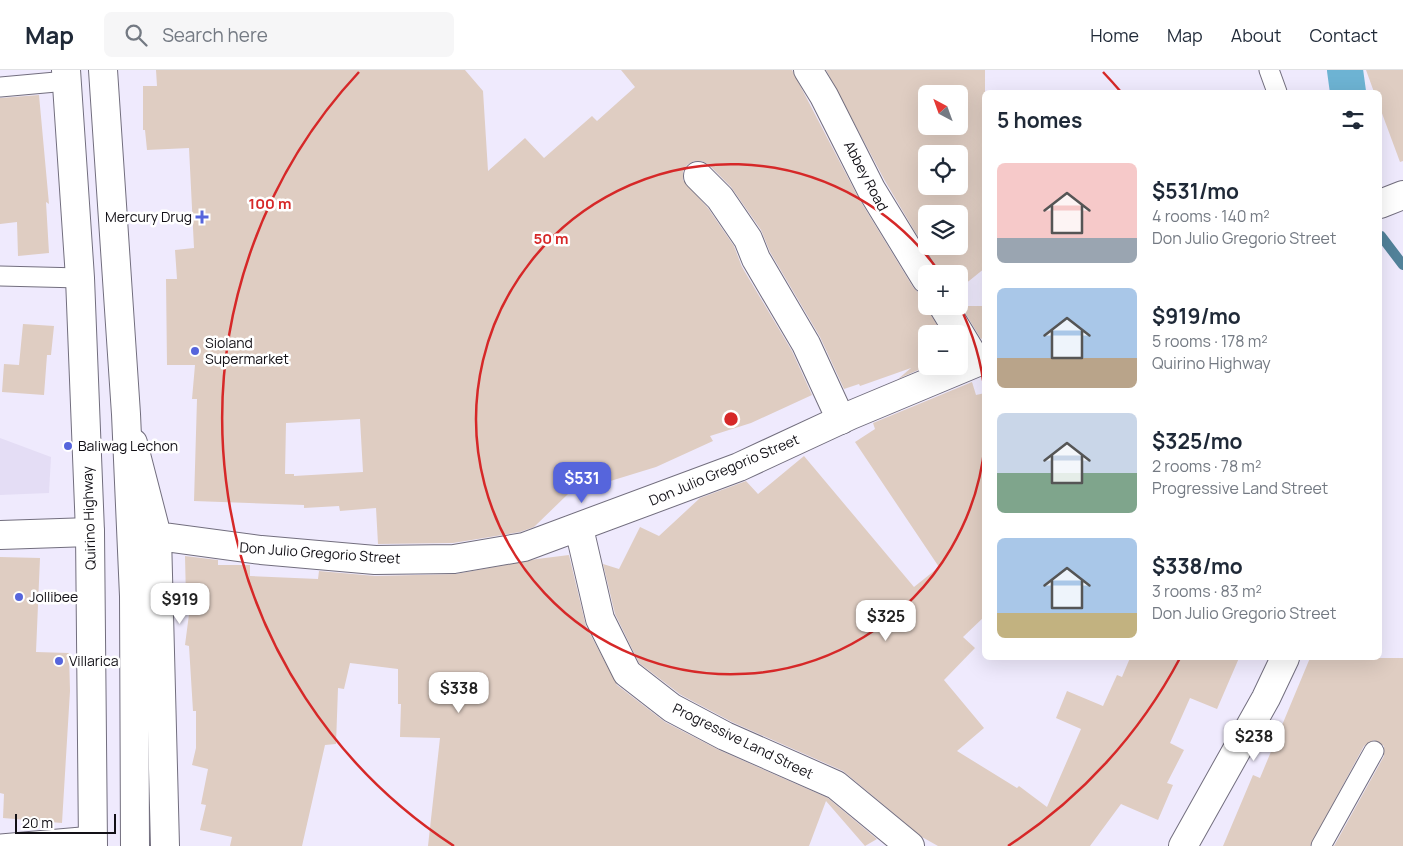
<!DOCTYPE html>
<meta charset="utf-8">
<style>
body{margin:0;font-family:Manrope,sans-serif;background:#f6f6f7;color:#1f2937;height:100vh;display:flex;flex-direction:column;font-size:19px;white-space:nowrap}
*{box-sizing:border-box;margin:0}
p{font-size:16px;color:#747a83}
.icon{flex:none;width:28px;height:28px;fill:none;stroke:currentColor;stroke-width:2;stroke-linecap:round;stroke-linejoin:round}
.map{position:relative;flex:1;overflow:hidden}
.sheet{position:absolute;left:982px;top:20px;width:400px;height:570px;display:flex;flex-direction:column;background:#fff;border-radius:8px;box-shadow:0 5px 20px #0002}
.sheet>*{flex:none}
.needle{width:32px;rotate:319deg}
.controls{position:absolute;left:918px;top:15px;display:grid;gap:10px}
.controls a{display:grid;place-items:center;width:50px;height:50px;border-radius:8px;background:#fff;box-shadow:0 5px 20px #0002;font-size:25px}
.scale{position:absolute;left:15px;bottom:12px;width:101px;box-sizing:border-box;padding-left:5px;border:2px solid #121016;border-top:0;font-size:14px;line-height:18px;white-space:nowrap;color:#121016;-webkit-text-stroke:4px #fff;paint-order:stroke}
.price{position:absolute;translate:-50% -42px;padding:0 11px;border-radius:10px;background:#fff;color:#222;font-size:16px;line-height:32px;filter:drop-shadow(0 1px 2px #0008)}
.price::after{content:'';position:absolute;left:50%;top:30px;width:15px;height:11px;margin-left:-8px;background:inherit;clip-path:polygon(0 0,100% 0,50% 100%)}
.price.current{background:#5665dc;color:#fff}
ul{padding:0;list-style:none}
li{display:flex;align-items:center;gap:15px;height:125px;padding:0 15px}
li span{display:grid;place-items:center;flex:none;width:140px;height:100px;border-radius:8px;color:#555}
li>.icon{margin-inline-start:auto}
span .icon{width:60px;height:60px;fill:#fffc;stroke-width:1}
li b{font-size:21px}
h2{display:flex;justify-content:space-between;align-items:center;height:60px;padding:0 15px;font-size:21px}
header{display:flex;align-items:center;gap:30px;box-sizing:border-box;height:70px;padding:0 25px;background:#fff;border-bottom:1px solid #e0e1e3}
header strong{font-size:24px}
nav{display:flex;gap:28px;margin-inline-start:auto;font-size:18px}
.search{width:350px;height:45px;background:#f6f6f7;display:flex;align-items:center;gap:12px;box-sizing:border-box;padding:0 18px;border-radius:8px;color:#747a83;font-size:19px}
.map>svg:first-child{display:block}
.built{fill:#e4ddf5}
.lines{fill:none;stroke-linecap:round;stroke-linejoin:round}
.stream{stroke:#52829a;stroke-width:10}
.canal{stroke:#6db3d3;stroke-width:36}
.building{fill:#dfcdc2;fill-rule:evenodd}
.service-casing{stroke:#726e7e;stroke-width:21}
.pedestrian-casing{stroke:#726e7e;stroke-width:30}
.minor-casing{stroke:#726e7e;stroke-width:30}
.tertiary-casing{stroke:#726e7e;stroke-width:30}
.primary-casing{stroke:#726e7e;stroke-width:30}
.service{stroke:#fff;stroke-width:19}
.pedestrian{stroke:#fff;stroke-width:28}
.minor{stroke:#fff;stroke-width:28}
.tertiary{stroke:#fff;stroke-width:28}
.primary{stroke:#fff;stroke-width:28}
.ring{fill:none;stroke:#d62828;stroke-width:2.5}
.poi-dot{fill:#5665dc;stroke:#fff;stroke-width:2}
.labels{text-anchor:middle;stroke-width:5;stroke-linejoin:round;paint-order:stroke}
.street-label{font-size:14px;fill:#121016;stroke:#fff}
.poi-label{font-size:14px;fill:#121016;stroke:#fff;text-anchor:start}
.centre{fill:#d62828;stroke:#fff;stroke-width:2.5}
.ring-label{font-size:15px;text-anchor:middle;font-weight:bold;fill:#d62828;stroke:#fff;stroke-width:5;stroke-linejoin:round;paint-order:stroke}
</style>
<header>
<strong>Map</strong>
<div class="search"><svg class="icon" aria-label="search" viewBox="0 0 24 24"><circle cx="10" cy="10" r="6"/><path d="M15 15l6 6"/></svg>Search here</div>
<nav><a>Home</a><a>Map</a><a>About</a><a>Contact</a></nav>
</header>
<div class="map">
<svg width="1403" height="776" viewBox="0 0 1403 776">
<rect width="100%" height="100%" fill="#efeafd"/>
<path class="built" d="M0,368l51,19 -2,36 -49,2z"/>
<g class="lines">
<path class="stream" d="M1381,166l22,29"/>
<path class="canal" d="M1345,0l3,22"/>
</g>
<path class="building" d="M156,0h309l18,21 5,80 37,-33 19,20 48,-42 5,5 38,-34 -14,-17h171l66,127 55,90 5,5 8,3v11l16,28h-16l1,32 -29,13 13,-11 -51,18 -1,-2 -15,5 -24,-52 -50,-85 -9,-22 -30,-43 -22,-22 -7,-4h-8l-7,4 -4,7v8l25,28 26,38 8,21 50,84 20,44 -61,28 -41,13 3,5 -57,26 -88,27 -34,33 -14,5 -67,11 -75,1 -2,-36 -36,3 -1,-5 -35,2v-3l-110,-4 3,-102h-5l3,-34h-28l-1,-86h11l-2,-29 19,-2 -5,-100 -42,2 -2,-20h-2v-44h14zM360,349l3,53 -69,4v-2h-9l1,-51z
M826,0h159v198l-26,21v-15h-19l-55,-93zM926,24h33v32h-33zM926,84h33v32h-33zM926,144h33v32h-33z
M1366,0h37v91l-3,1 -20,-54v-16h-6z
M39,25l10,109 -3,-2 3,51 -31,3 -1,-34 -17,2v-126z
M961,236h24v30l-4,3z
M23,254l31,2 -3,29h-4l-3,40 -42,-3 2,-28 15,1z
M972,312l4,13 9,-2v223l-22,21 12,11 -31,32 40,48 -27,23 60,37 2,-2 28,21 34,-78 -25,-11 11,-27 36,15 14,-31 5,2 8,-19h109l-22,51 -27,-11 -20,45 14,7 -17,33 6,2 -15,35 -37,-16 -31,42h-152l-16,-9 -79,-66 -111,-49 -51,-27 -42,-32 -24,-49 -12,-50 16,5 21,-42 19,9 41,-38 46,-17 12,13 46,-38 110,131 25,-20 -84,-125 20,-13 -2,-6z
M569,485l17,71 31,59 48,37 54,28 109,48 49,41 -12,7 -39,-45 -17,45h-381l12,-108 -40,-1 1,-33h-3v-35l-48,-6 -6,26 -6,-1 -2,56 -11,1 -23,101h-72l2,-9 -32,-7 6,-25 -5,-1 7,-35 -16,-4 4,-17v-37h-3l-4,-65 -4,-1 6,-46h-5l-1,-43 33,4v5h32v11l68,3 1,-8 56,5 81,-2 81,-15z
M0,487l40,1 -4,94 33,1 1,38 -8,132 -59,-5 1,-24 -4,-1z
M1310,588h93v188h-69l50,-90v-10l-10,-6 -10,6 -54,100h-87l30,-71 7,3z"/>
<g class="lines">
<g class="service-casing">
<path id="service" d="M1269,0l8,22
M0,17l67,-6
M0,206l80,2
M0,774l93,-8
M1321,776l53,-95"/>
</g>
<g class="pedestrian-casing">
<path id="pedestrian" d="M698,106l22,22 28,41 8,20 50,85 35,76"/>
</g>
<g class="minor-casing">
<path id="minor" d="M808,0l16,26 47,93 55,90
M943,236l34,56
M133,373l24,93 8,310
M579,458l21,91 27,54 45,35 53,28 111,49 74,61
M157,466l104,14 114,10 79,-1 70,-12 215,-80 112,-52 134,-56"/>
</g>
<g class="tertiary-casing">
<path id="tertiary" d="M1380,134l23,-9
M0,465l90,-3
M1183,776l83,-148 19,-40"/>
</g>
<g class="primary-casing">
<path id="primary" d="M66,0l14,208 10,254 3,314
M103,0l23,344 8,182 1,250"/>
</g>
<use href="#service" class="service"/>
<use href="#pedestrian" class="pedestrian"/>
<use href="#minor" class="minor"/>
<use href="#tertiary" class="tertiary"/>
<use href="#primary" class="primary"/>
</g>
<g class="ring">
<path d="M985 373A255 255 0 1 1 940 203M959 235A255 255 0 0 1 985 325"/>
<path d="M1180 588A509 509 0 0 1 1008 776M454 776A509 509 0 0 1 359 2M1103 2A509 509 0 0 1 1121 22"/>
</g>
<g class="poi-dot">
<path d="M199.5 139.5h5v5h5v5h-5v5h-5v-5h-5v-5h5z"/>
<circle cx="195" cy="281" r="5"/>
<circle cx="68" cy="376" r="5"/>
<circle cx="19" cy="527" r="5"/>
<circle cx="59" cy="591" r="5"/>
</g>
<g class="labels">
<g class="street-label">
<text transform="translate(866 106) rotate(62)" y="5">Abbey Road</text>
<text transform="translate(724 400) rotate(-23)" y="5">Don Julio Gregorio Street</text>
<text transform="translate(89 448) rotate(-92)" y="5">Quirino Highway</text>
<text transform="translate(320 483) rotate(4)" y="5">Don Julio Gregorio Street</text>
<text transform="translate(743 671) rotate(26)" y="5">Progressive Land Street</text>
</g>
<g class="poi-label">
<text x="192" y="152" text-anchor="end">Mercury Drug</text>
<text x="205" y="278">Sioland<tspan x="205" dy="16">Supermarket</tspan></text>
<text x="78" y="381">Baliwag Lechon</text>
<text x="29" y="532">Jollibee</text>
<text x="69" y="596">Villarica</text>
</g>
</g>
<circle cx="731" cy="349" r="8" class="centre"/>
<g class="ring-label">
<text x="270" y="139">100 m</text>
<text x="551" y="174">50 m</text>
</g>
</svg>
<div class="controls">
<a><svg class="needle" viewBox="-14 -14 28 28"><path d="M0-13l5 13h-10z" fill="#e53935"/><path d="M0 13l5-13h-10z" fill="#747a83"/></svg></a>
<a><svg class="icon" aria-label="locate" viewBox="0 0 24 24"><circle cx="12" cy="12" r="6"/><path d="M12 2v4M12 18v4M2 12h4M18 12h4"/></svg></a>
<a><svg class="icon" aria-label="layers" viewBox="0 0 24 24"><path d="M12 4l9 5-9 5-9-5zM3 14l9 5 9-5"/></svg></a>
<a>+</a>
<a>−</a>
</div>
<div class="scale">20 m</div>
<b class="price current" style="left:582px;top:434px">$531</b>
<b class="price" style="left:180px;top:555px">$919</b>
<b class="price" style="left:886px;top:572px">$325</b>
<b class="price" style="left:459px;top:644px">$338</b>
<b class="price" style="left:1254px;top:692px">$238</b>
<section class="sheet">
<h2>5 homes<svg class="icon" aria-label="filters" viewBox="0 0 24 24"><path d="M4 7h16M4 17h16"/><circle cx="9" cy="7" r="2"/><circle cx="15" cy="17" r="2"/></svg></h2>
<ul>
<li><span style="background:linear-gradient(#f6c9c9 75%,#9aa5b1 0)"><svg class="icon" aria-label="home" viewBox="0 0 24 24"><path d="M3 11l9-7 9 7M6 9v11h12V9"/></svg></span><div><b>$531/mo</b><p>4 rooms · 140 m²</p><p>Don Julio Gregorio Street</p></div></li>
<li><span style="background:linear-gradient(#a9c7e8 70%,#b9a48a 0)"><svg class="icon" aria-label="home" viewBox="0 0 24 24"><path d="M3 11l9-7 9 7M6 9v11h12V9"/></svg></span><div><b>$919/mo</b><p>5 rooms · 178 m²</p><p>Quirino Highway</p></div></li>
<li><span style="background:linear-gradient(#c9d6e8 60%,#7fa58c 0)"><svg class="icon" aria-label="home" viewBox="0 0 24 24"><path d="M3 11l9-7 9 7M6 9v11h12V9"/></svg></span><div><b>$325/mo</b><p>2 rooms · 78 m²</p><p>Progressive Land Street</p></div></li>
<li><span style="background:linear-gradient(#a9c7e8 75%,#c2b280 0)"><svg class="icon" aria-label="home" viewBox="0 0 24 24"><path d="M3 11l9-7 9 7M6 9v11h12V9"/></svg></span><div><b>$338/mo</b><p>3 rooms · 83 m²</p><p>Don Julio Gregorio Street</p></div></li>
</ul>
</section>
</div>
